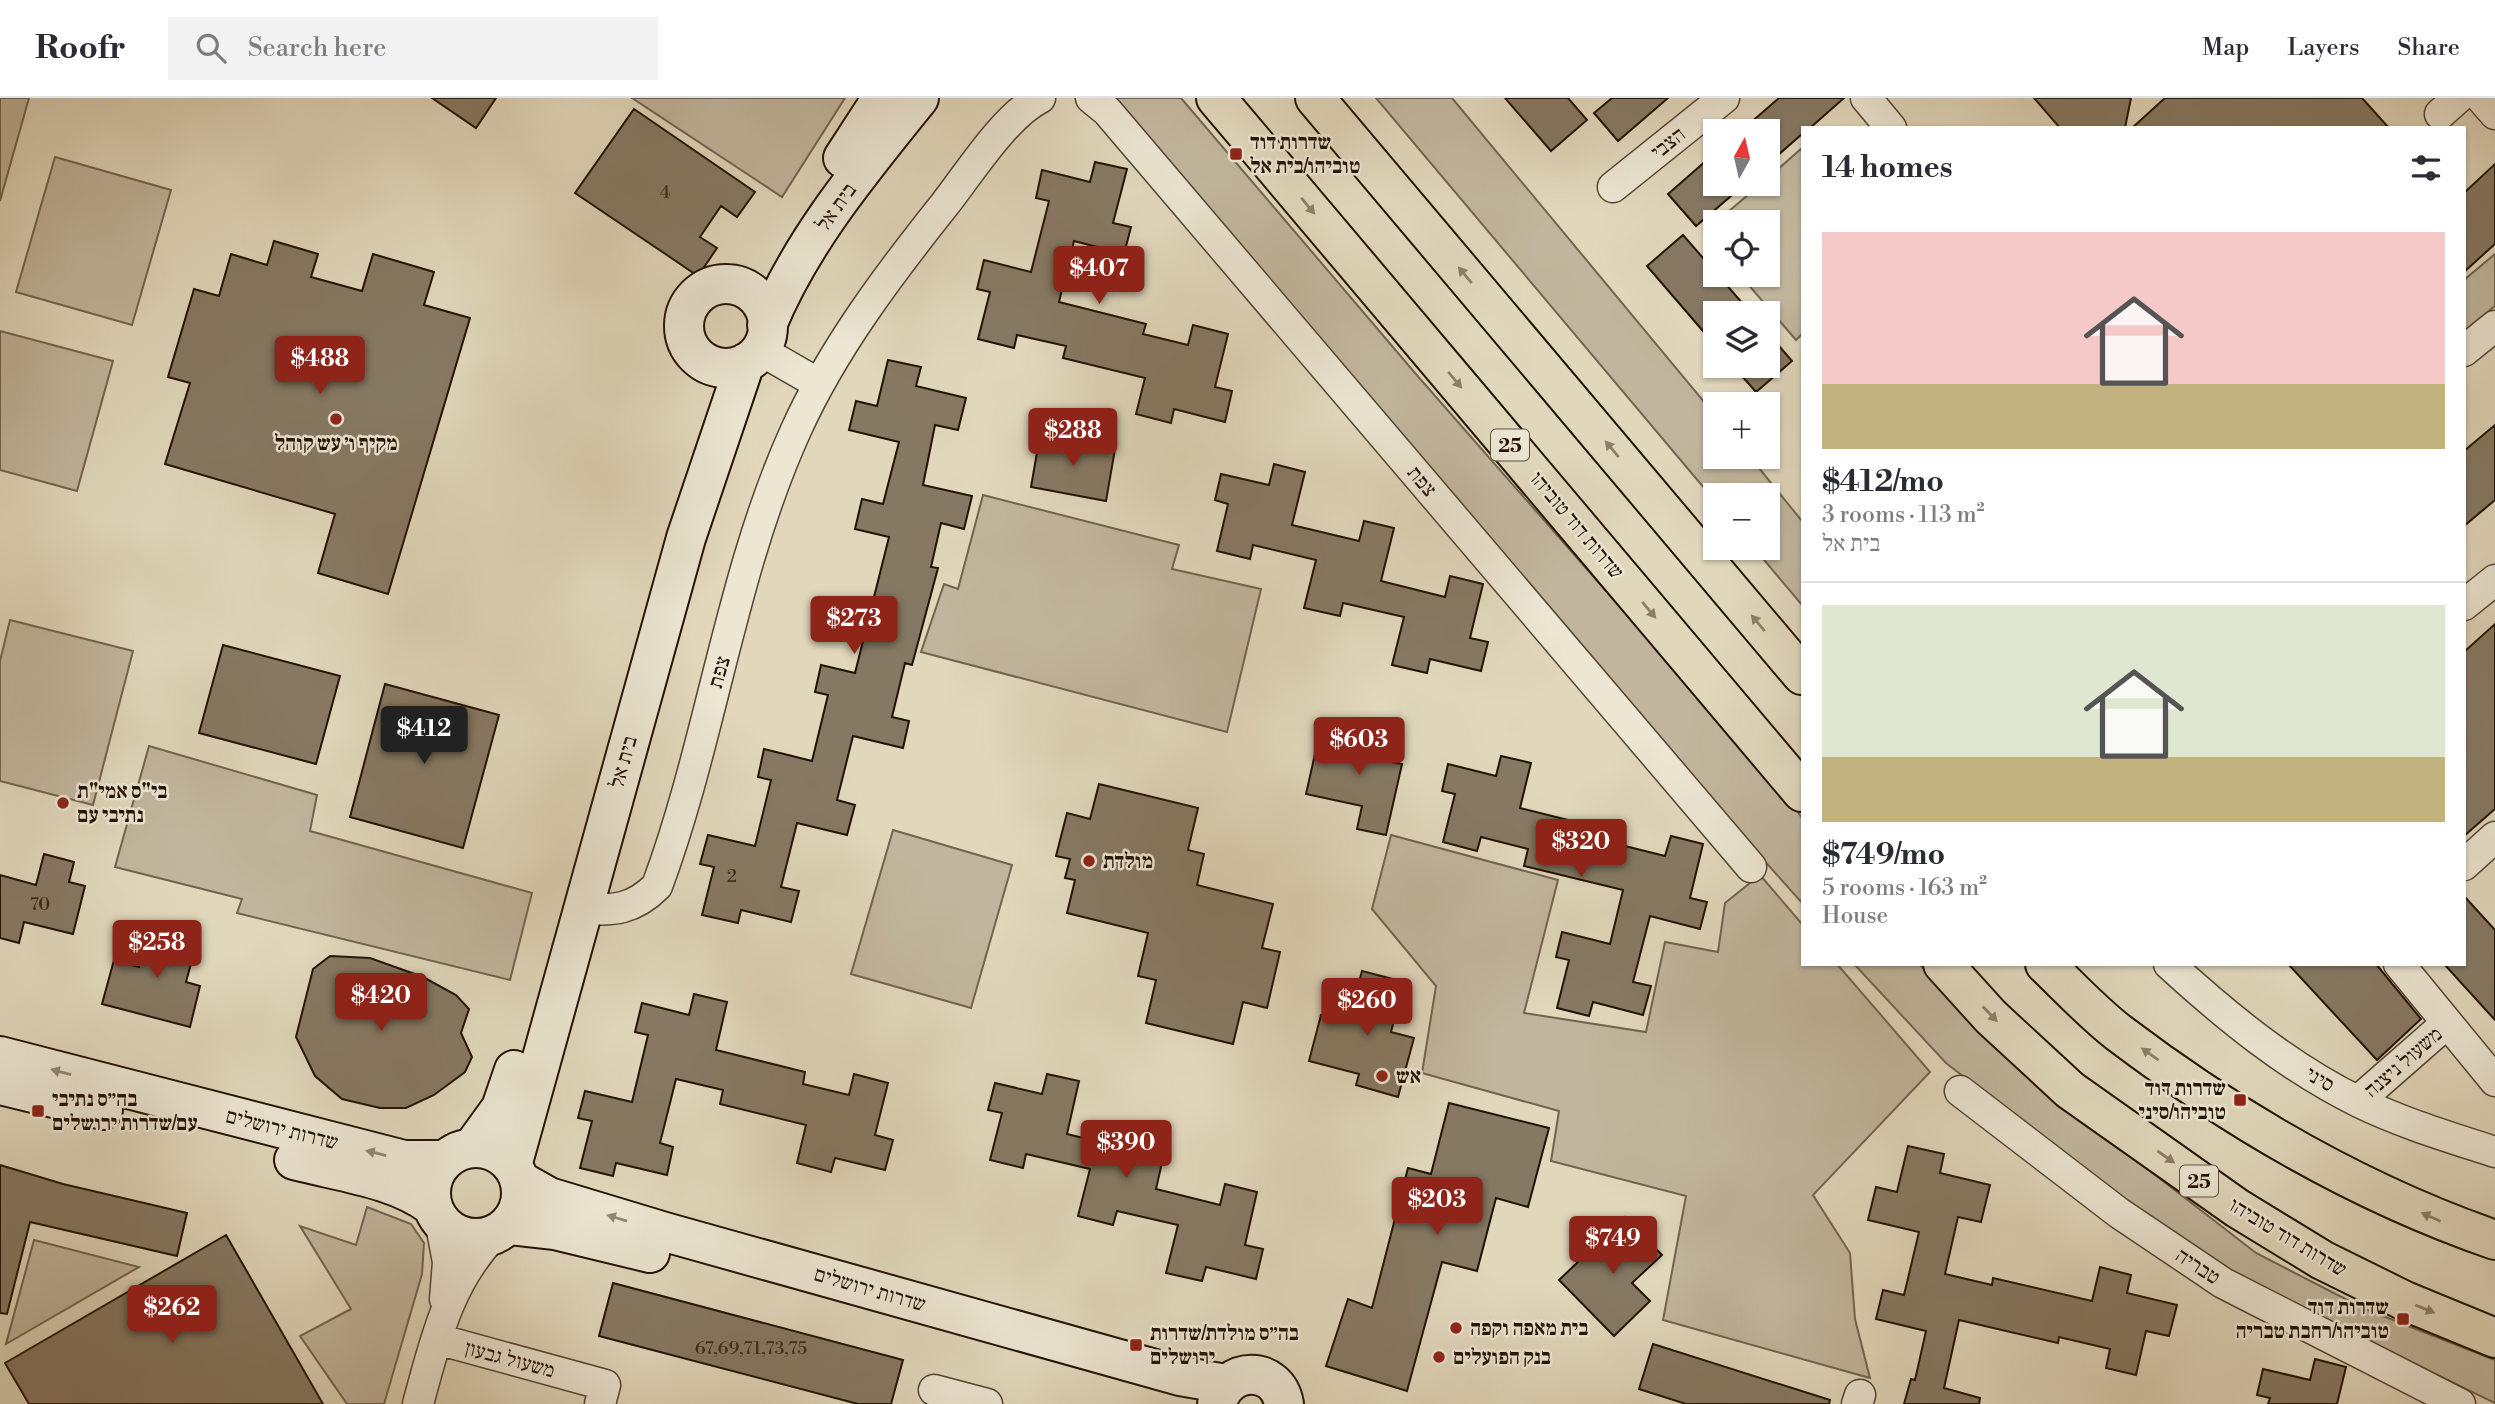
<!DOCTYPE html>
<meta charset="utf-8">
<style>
body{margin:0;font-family:"Libre Bodoni","Frank Ruhl Libre",serif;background:#f2f2f3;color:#2b2b33;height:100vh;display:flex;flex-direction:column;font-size:26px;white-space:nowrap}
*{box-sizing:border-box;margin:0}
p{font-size:23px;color:#7c7c81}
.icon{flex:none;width:38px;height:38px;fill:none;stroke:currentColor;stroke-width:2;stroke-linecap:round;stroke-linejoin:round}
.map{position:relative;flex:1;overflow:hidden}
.panel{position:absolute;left:1801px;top:28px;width:665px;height:840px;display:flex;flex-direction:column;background:#fff;border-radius:0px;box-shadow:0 2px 5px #0004}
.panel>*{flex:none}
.needle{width:46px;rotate:8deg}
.tools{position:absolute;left:1703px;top:21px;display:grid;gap:14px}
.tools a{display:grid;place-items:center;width:77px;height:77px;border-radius:0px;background:#fff;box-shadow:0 2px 5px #0004;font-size:35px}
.price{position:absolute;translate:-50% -60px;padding:0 16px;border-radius:7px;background:#8f2418;color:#fff;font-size:23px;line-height:46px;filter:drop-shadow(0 2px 4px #0008)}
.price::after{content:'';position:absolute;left:50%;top:42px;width:21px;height:16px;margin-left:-10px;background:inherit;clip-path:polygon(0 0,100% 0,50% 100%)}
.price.active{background:#222;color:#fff}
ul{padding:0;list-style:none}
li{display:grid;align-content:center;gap:14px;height:371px;padding:0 21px}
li+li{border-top:2px solid #e1e1e2}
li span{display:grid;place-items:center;height:217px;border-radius:0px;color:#555}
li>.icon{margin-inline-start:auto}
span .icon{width:126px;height:126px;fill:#fffc;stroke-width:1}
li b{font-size:30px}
h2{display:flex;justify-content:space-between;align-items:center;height:84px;padding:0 21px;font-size:30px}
header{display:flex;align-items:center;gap:42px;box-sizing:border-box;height:98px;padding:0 35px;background:#fff;border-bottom:2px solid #e1e1e2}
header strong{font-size:33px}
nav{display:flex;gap:38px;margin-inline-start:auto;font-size:24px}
.search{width:490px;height:63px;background:#f2f2f3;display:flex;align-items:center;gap:18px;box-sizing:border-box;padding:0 24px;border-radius:0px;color:#7c7c81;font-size:26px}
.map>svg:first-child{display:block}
.green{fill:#c1b69d;stroke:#726450;stroke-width:2}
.building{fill:#867963;stroke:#231203;stroke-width:2}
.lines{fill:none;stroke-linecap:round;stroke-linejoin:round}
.street-casing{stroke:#524431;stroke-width:33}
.secondary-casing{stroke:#231203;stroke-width:42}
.highway-casing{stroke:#231203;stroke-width:42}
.street{stroke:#ece6d3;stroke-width:30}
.secondary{stroke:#ece6d3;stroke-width:38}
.highway{stroke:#e1d8bc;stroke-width:38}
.oneway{fill:#8c7f69}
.oneway2{fill:#928775}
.poi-dot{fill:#8f2418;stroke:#ece6d3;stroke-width:2.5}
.labels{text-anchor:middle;stroke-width:5;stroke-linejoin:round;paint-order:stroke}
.number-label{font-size:18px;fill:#3c2c1b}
.shield{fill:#ece6d3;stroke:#5f5241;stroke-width:2}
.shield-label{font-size:19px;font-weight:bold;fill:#231203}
.poi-label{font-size:21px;font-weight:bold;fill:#231203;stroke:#ece6d3;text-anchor:start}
.street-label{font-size:21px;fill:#231203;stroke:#ece6d3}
</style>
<header>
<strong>Roofr</strong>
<div class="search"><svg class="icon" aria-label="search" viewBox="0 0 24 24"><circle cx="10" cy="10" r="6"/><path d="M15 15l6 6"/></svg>Search here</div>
<nav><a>Map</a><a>Layers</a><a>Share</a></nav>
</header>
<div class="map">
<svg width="2495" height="1306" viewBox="0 0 2495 1306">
<rect width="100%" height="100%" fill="#e1d8bc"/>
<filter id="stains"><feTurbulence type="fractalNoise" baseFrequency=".00286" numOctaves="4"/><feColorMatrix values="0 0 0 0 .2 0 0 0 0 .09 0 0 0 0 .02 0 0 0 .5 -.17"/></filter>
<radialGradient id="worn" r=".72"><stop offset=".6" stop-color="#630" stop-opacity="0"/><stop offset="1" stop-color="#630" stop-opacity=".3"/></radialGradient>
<path class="green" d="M0,0h29l-29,103z
M632,0h213l-63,99z
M1115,0h66l234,275 375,428 12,17v85l-115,-129z
M1376,0h76l263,317v42h35l52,64v84l-48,-57h14v-53h-53v6z
M1802,50v186l-6,6 -56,-65h28v-53h-52l45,-38h7v-6z
M55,59l116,33 -39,135 -116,-33z
M2495,156v52l-31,25v-51z
M0,233l113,30 -36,130 -77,-21z
M983,397l196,50 -7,24 89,20 -34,143 -306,-80 23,-68 14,5z
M10,522l123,31 -40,154 -93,-24v-120z
M149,648l168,49 -7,36 222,62 -22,87 -273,-67 5,-14 -127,-32z
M893,732l119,35 -41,143 -120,-34z
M1391,737l167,45 -34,133 122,19 19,-90 53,10 7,-49 35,-28 42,49v40h35l93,108 -117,123 37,58 5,66 15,59 -207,-58 23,-124 -135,-35 8,-50 -137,-38 14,-87 -64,-77z
M1854,866h65l142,138 195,151 109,56 130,51v43l-220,-107 -115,-67 -214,-166z
M367,1109l44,17 13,19 -2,31 -38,130h-37l-47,-68 51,-27 -51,-83 56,19z
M34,1142l105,27 -133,77z"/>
<path class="building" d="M432,0h64l-20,30z
M1505,0h63l19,22 -36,31z
M1612,0h56l-50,43 -24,-28z
M1779,0h65l-34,30h-8v6l-34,30v-33h-27z
M2034,0h97l-6,30h-65z
M2165,0h197l27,30h-257z
M634,11l121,83 -18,25 -16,-11 -21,31 17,11 -19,28 -123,-83z
M1715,55v31h30l-49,42 -28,-32z
M1095,64l32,7 -14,54 18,4 -7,27 -50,-13 -15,61 87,22 -3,10 45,11 5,-20 35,9 -13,53 17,4 -7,31 -51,-13 -3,14 -35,-9 9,-36 -82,-20 3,-12 -49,-11 -3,13 -36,-9 12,-47 -13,-3 7,-29 47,12 18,-71 -13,-3 6,-28 48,12z
M2495,66v80l-31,28v-79z
M1683,137l68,78h-36v32l-68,-79z
M274,143l44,13 -7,23 51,14 11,-37 61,18 -10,33 46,13 -82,276 -70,-21 17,-59 -170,-50 25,-81 -22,-6 26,-88 25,7 12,-42 36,11z
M1768,235l24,28 -36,31 -23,-26h35z
M888,262l33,7 -5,19 50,12 -8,32 -23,-5 -12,60 49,11 -8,33 -23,-6 -10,44 7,1 -26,97 -7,-2 -13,54 17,4 -6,27 -50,-12 -16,64 18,5 -8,30 -50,-12 -16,64 18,4 -8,31 -50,-12 -3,13 -36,-8 12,-48 -14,-3 8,-29 47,11 16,-66 -13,-3 6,-28 48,12 16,-66 -13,-3 6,-27 34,8 34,-136 -34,-8 7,-30 21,5 16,-62 -50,-12 7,-29 21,5z
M2495,327v75l-31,26v-75z
M1040,337l75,14 -9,52 -75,-14z
M1274,366l31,8 -13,53 67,16 5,-20 30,7 -13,53 64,16 5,-21 33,8 -13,54 18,4 -7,29 -51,-12 -3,14 -35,-8 12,-48 -61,-14 -3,13 -36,-8 12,-48 -63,-15 -3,14 -33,-8 11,-47 -13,-4 6,-26 48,11z
M2495,526v185l-31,27v-184z
M223,547l117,31 -24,88 -117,-31z
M385,586l114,31 -36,133 -113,-31z
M1346,629l50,12 -5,23 11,2 -16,71 -29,-6 5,-23 -56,-12 11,-49 23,6z
M1501,658l30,7 -11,45 104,26 -3,11 44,11 6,-20 32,8 -13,54 17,4 -7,27 -50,-13 -17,66 18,4 -8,29 -50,-13 -4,14 -32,-8 12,-48 -13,-3 6,-25 48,12 13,-54 -99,-24 4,-17 -47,-12 -4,14 -34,-9 12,-48 -13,-3 6,-27 48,12z
M1099,686l99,24 -10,42 16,4 -7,31 76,19 -11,44 18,4 -13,56 -24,-6 -10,42 -87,-21 10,-43 -18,-4 10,-43 -81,-20 8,-33 -10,-2 5,-19 -14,-3 11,-43 23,6z
M44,756l30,8 -5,20 16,4 -12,48 -49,-12 -5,21 -19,-5v-63l36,10z
M2464,798l31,34v90l-51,-56h20z
M150,828l48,12 -12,44 14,4 -10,41 -88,-23 12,-44 25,7z
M330,858l40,2 53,19 33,18 13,14 -8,24 11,24 -7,15 -31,23 -28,13h-26l-38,-9 -27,-23 -19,-39 17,-68z
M2288,866h88l45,55 -44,41z
M1362,873l42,11 -13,50 23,6 -16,59 -42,-12 3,-11 -50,-13 12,-46 27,8z
M694,896l33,8 -11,48 89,22 -2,12 46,11 5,-21 34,9 -13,52 18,5 -8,30 -50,-12 -4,14 -34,-9 9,-38 -86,-21 3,-14 -47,-11 -16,64 13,4 -6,28 -51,-12 -3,13 -33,-8 12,-47 -14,-3 7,-27 47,11 16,-67 -13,-3 7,-29 47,12z
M1047,976l32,7 -12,53 65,16 5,-21 31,7 -12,53 64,16 5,-21 32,8 -12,53 18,4 -7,30 -50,-12 -4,14 -36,-8 12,-48 -61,-14 -4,14 -35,-9 12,-47 -64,-15 -3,14 -33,-8 12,-47 -14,-3 7,-27 47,11z
M1449,1005l100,25 -21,79 -32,-9 -19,73 -35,-9 -35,129 -81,-25 22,-67 24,9 36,-140 23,6z
M1908,1048l36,8 -4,19 50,12 -9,37 -23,-5 -13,57 47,11 1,-7 99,23 8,-34 31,8 -4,18 50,12 -8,31 -23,-5 -10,44 -30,-7 4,-19 -51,-12 -1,6 -99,-23 -15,68 36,10 -1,6h-75l7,-25 4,1 11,-49 -50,-12 7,-29 21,5 15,-63 -51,-12 8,-33 21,5z
M0,1067l63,19 124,29 -10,43 -147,-34 -23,92 -7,-1z
M1625,1119l37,38 -30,28 18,18 -36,35 -55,-56z
M226,1137l97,169h-294l-24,-41z
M613,1185l290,77 -12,44h-33l-259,-68z
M1653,1246l177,56 -1,4h-143l-47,-15z
M2315,1261l31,8 -9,37h-69l2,-6 -13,-3 6,-26 47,11z"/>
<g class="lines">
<g class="street-casing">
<path id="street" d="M1091,0l16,13 644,756
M1866,0l25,30
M2481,0l14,16
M2440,16l18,-16
M1613,89l111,-89
M760,252l59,34
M2464,253l31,-25
M2464,507l31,-25
M2464,767l31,-28
M582,810c31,4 52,1 75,-22 55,-148 73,-311 139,-456 37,-82 94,-157 149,-226 25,-32 60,-88 95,-106
M2169,866c58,53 119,103 190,138 43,21 90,35 136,50
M2399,866l96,117
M1960,993l159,122 104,70 237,121
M2358,1003l89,-78
M440,1122l8,42 -3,37
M437,1241l168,46 -5,19
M934,1292l53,14
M418,1306c17,-62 30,-123 77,-170
M1857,1306l3,-9"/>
</g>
<g class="secondary-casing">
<path id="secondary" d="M843,60l39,-60
M684 228a42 42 0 1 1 84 0a42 42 0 1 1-84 0Z
M767,227c35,-85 95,-156 152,-227
M0,958l404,104h40
M0,987l103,25
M431 1095a45 45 0 1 1 90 0a45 45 0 1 1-90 0Z
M472,1050l29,-40 13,-38
M294,1062c45,12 101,18 138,46
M512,1068l174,-628 59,-175
M519,1082l30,17 116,35 515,144 46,8
M508,1127l47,5 95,23
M1217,1306c8,-38 60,-40 67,0"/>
</g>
<g class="highway-casing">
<path id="highway" d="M1216,0l586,694
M1315,0l487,577
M1943,866l48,53 79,73 167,118 85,52 83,41 90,37
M2045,866c24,23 48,49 74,69 115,87 240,160 376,207"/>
</g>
<use href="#street" class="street"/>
<use href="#secondary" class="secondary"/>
<use href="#highway" class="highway"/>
</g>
<defs><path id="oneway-solid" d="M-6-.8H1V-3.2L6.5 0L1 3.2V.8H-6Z" transform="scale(1.75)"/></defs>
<g class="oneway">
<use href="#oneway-solid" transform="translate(1308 108) rotate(50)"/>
<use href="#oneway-solid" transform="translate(1465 177) rotate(-130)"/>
<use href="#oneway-solid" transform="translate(1455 282) rotate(50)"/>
<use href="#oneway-solid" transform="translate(1612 351) rotate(-130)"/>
<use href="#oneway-solid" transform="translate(1649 512) rotate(50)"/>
<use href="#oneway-solid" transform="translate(1758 525) rotate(-130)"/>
<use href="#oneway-solid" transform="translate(1990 916) rotate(46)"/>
<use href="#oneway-solid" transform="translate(2150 956) rotate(-145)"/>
<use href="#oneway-solid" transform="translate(2166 1059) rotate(35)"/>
<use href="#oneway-solid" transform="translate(2431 1119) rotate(-156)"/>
<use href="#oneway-solid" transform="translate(2425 1211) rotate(22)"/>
</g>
<g class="oneway2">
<use href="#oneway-solid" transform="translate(61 974) rotate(-165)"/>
<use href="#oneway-solid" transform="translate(376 1055) rotate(-166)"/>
<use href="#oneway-solid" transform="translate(617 1120) rotate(-163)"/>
</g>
<g class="poi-dot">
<rect x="1229" y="49" width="14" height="14" rx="3.5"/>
<circle cx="336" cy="321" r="7"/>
<circle cx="63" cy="705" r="7"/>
<circle cx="1089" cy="763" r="7"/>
<circle cx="1382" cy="978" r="7"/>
<rect x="2233" y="995" width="14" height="14" rx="3.5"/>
<rect x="31" y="1006" width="14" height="14" rx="3.5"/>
<rect x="2396" y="1214" width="14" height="14" rx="3.5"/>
<circle cx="1456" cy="1230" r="7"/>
<rect x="1129" y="1240" width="14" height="14" rx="3.5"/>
<circle cx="1439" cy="1259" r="7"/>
</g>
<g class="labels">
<g class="number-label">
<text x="665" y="100">4</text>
<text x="732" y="784">2</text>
<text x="40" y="812">70</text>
<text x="751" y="1256">67,69,71,73,75</text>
</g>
<g class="shield">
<rect x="1491" y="331.5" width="38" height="31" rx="5"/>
<rect x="2180" y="1067.5" width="38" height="31" rx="5"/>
</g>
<g class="shield-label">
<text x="1510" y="354">25</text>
<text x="2199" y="1090">25</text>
</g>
<g class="poi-label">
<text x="1250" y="51">שדרות דוד<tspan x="1250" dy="24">טוביהו/בית אל</tspan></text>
<text x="336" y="352" text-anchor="middle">מקיף ו׳ עש קוהל</text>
<text x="77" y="700">בי"ס אמי"ת<tspan x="77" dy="24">נתיבי עם</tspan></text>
<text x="1103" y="770">מולדת</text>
<text x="1396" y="985">אש</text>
<text x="2226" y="997" text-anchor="end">שדרות דוד<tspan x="2226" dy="24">טוביהו/סיני</tspan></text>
<text x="52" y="1008">בה״ס נתיבי<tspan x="52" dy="24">עם/שדרות ירושלים</tspan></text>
<text x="2389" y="1216" text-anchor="end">שדרות דוד<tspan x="2389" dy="24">טוביהו/רחבת טבריה</tspan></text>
<text x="1470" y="1237">בית מאפה וקפה</text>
<text x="1150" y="1242">בה״ס מולדת/שדרות<tspan x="1150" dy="24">ירושלים</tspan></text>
<text x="1453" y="1266">בנק הפועלים</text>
</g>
<g class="street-label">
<text transform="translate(1668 45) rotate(-39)" y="7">הצבי</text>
<text transform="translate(836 109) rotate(-54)" y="7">בית אל</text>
<text transform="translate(1422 383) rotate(50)" y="7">צפת</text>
<text transform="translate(1577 427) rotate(50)" y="7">שדרות דוד טוביהו</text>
<text transform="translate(719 574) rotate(-74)" y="7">צפת</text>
<text transform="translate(623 664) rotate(-74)" y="7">בית אל</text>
<text transform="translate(2403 964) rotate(-41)" y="7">משעול ניצנה</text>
<text transform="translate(2320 981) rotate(30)" y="7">סיני</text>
<text transform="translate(282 1031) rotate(14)" y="7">שדרות ירושלים</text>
<text transform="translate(2288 1139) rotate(31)" y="7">שדרות דוד טוביהו</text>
<text transform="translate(2198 1168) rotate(33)" y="7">טבריה</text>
<text transform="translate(870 1191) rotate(16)" y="7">שדרות ירושלים</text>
<text transform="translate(510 1261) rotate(15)" y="7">משעול גבעון</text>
</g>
</g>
<rect width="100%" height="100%" filter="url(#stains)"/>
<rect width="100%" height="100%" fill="url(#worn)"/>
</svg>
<div class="tools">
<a><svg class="needle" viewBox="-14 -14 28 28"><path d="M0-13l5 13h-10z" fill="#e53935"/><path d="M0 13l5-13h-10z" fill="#7c7c81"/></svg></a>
<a><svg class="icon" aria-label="locate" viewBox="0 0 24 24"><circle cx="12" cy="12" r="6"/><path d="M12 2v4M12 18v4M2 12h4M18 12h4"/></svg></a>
<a><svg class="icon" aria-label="layers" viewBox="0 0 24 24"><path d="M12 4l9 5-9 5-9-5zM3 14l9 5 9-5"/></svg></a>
<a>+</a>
<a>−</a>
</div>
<b class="price" style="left:1099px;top:208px">$407</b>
<b class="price" style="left:320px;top:298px">$488</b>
<b class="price" style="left:1073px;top:370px">$288</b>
<b class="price" style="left:854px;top:558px">$273</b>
<b class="price active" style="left:424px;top:668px">$412</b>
<b class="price" style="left:1359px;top:679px">$603</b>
<b class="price" style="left:1581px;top:781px">$320</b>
<b class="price" style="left:157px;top:882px">$258</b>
<b class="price" style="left:381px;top:935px">$420</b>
<b class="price" style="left:1367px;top:940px">$260</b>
<b class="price" style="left:1126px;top:1082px">$390</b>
<b class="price" style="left:1437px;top:1139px">$203</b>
<b class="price" style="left:1613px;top:1178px">$749</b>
<b class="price" style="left:172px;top:1247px">$262</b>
<section class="panel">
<h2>14 homes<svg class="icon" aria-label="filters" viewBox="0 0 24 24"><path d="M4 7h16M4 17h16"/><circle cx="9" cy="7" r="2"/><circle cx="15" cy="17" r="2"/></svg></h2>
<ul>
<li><span style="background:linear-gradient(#f6c9c9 70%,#c2b280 0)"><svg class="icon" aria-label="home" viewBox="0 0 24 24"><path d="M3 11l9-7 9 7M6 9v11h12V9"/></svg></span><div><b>$412/mo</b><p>3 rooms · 113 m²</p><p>בית אל</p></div></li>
<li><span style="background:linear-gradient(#dfe7d0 70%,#c2b280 0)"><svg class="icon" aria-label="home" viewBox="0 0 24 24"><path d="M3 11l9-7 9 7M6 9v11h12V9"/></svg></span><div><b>$749/mo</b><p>5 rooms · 163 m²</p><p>House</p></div></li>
</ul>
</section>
</div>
